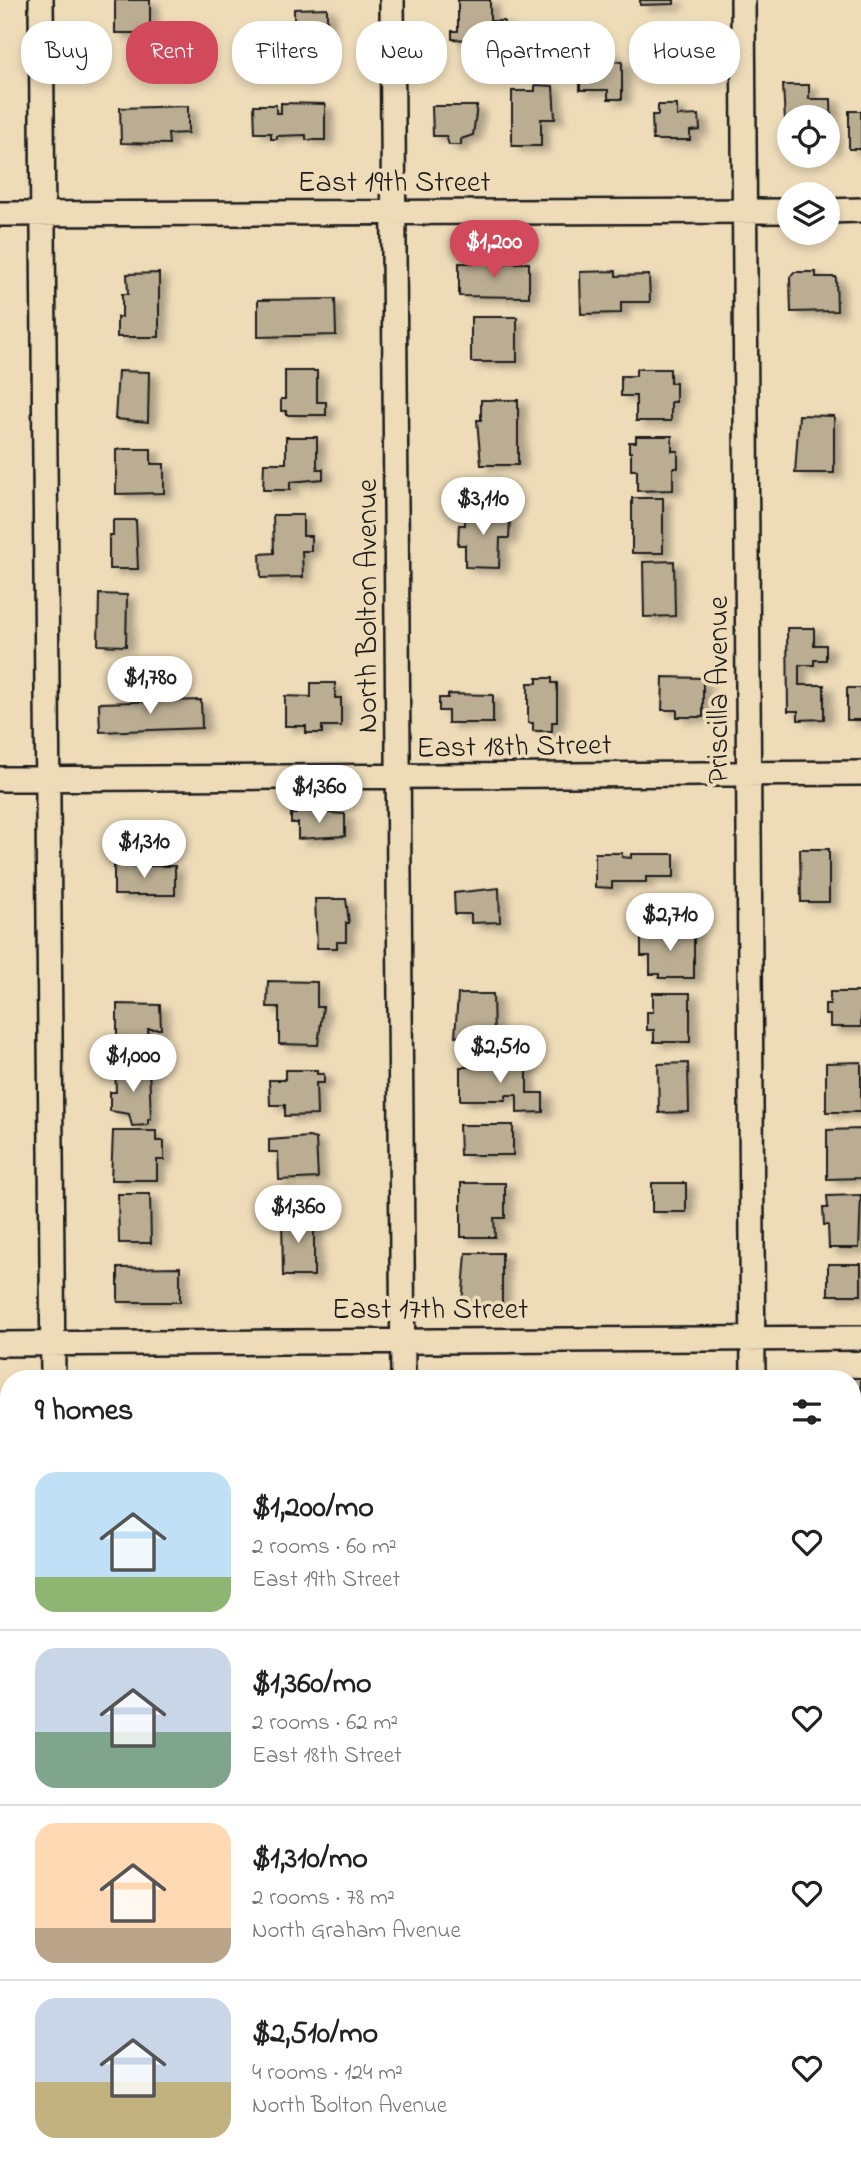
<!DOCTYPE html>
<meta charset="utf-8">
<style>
body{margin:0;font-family:"Indie Flower",sans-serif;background:#f6f6f6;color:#222;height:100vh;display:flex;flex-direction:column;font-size:26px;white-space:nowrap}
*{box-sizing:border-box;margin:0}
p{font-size:23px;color:#767676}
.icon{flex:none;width:38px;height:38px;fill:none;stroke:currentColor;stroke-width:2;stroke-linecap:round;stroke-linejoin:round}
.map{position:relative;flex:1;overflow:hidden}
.panel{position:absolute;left:0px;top:1370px;width:861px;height:800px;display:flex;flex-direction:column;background:#fff;border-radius:28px 28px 0 0;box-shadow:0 4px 10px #0003}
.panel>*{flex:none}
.hud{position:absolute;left:21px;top:21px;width:819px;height:63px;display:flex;gap:14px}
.controls{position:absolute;left:777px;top:105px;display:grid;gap:14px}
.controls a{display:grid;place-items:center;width:63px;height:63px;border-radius:50%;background:#fff;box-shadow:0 4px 10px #0003;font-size:35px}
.price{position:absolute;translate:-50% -60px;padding:0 16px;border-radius:24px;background:#fff;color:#222;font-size:23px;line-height:46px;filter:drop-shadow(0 2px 4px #0008)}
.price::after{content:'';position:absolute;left:50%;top:42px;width:21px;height:16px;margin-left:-10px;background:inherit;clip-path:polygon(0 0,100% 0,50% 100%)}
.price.selected{background:#d1495b;color:#fff}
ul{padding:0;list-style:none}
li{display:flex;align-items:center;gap:21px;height:175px;padding:0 35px}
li+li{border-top:2px solid #e0e0e0}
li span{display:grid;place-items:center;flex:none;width:196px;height:140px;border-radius:21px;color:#555}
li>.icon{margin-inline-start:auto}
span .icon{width:84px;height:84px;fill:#fffc;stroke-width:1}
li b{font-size:30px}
h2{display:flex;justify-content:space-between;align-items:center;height:84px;padding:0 35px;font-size:30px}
.chip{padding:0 24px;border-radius:28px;background:#fff;box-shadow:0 4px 10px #0003;font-size:24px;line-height:63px}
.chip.selected{background:#d1495b;color:#fff}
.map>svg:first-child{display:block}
.built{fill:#decead}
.building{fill:#baad92;stroke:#1c1c1c;stroke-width:2;filter:url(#shadow)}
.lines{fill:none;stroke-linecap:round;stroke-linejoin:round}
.minor-casing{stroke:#1c1c1c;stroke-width:28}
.secondary-casing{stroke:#1c1c1c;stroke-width:38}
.minor{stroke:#eedcb9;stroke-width:23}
.secondary{stroke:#eedcb9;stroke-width:33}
.labels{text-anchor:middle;stroke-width:7;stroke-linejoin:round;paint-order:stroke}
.street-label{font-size:30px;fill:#1c1c1c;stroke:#eedcb9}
</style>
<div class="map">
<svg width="861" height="2169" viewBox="0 0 861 2169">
<defs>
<filter id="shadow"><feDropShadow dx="8" dy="4.5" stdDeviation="3.5" flood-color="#0004"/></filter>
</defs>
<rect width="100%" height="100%" fill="#eedcb9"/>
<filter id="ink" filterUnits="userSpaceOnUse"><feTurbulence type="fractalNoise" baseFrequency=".0143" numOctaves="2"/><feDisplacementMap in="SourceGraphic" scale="14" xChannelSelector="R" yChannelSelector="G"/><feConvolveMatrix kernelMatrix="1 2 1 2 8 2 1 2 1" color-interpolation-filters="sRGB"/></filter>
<g filter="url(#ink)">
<path class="built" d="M78,2161h309v8h-309z"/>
<path class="building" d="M115,0h35v33h-35z
M458,0h32v21h14v21l-52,-3v-8h6z
M640,0h34v4l-34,1z
M327,8v47h-33v-46z
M602,53h12v8l8,1v37h-14v-9h-28v-27h22z
M535,85l18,1 2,33h-14v27h-29v-55h23z
M783,85h26v14h22l1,50h-4v-32h-39v22h-3z
M281,103l44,1v36h-19v-5l-29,1v3h-6v-6h-16l-1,-28h22v8h5z
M658,105h19v11l22,-1 1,15 -10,1v9h-37l-1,-25h6z
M188,106v27l-20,1 1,10 -48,-1 -1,-35z
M432,106h45l-4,29 -12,4v6h-12l-3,-9h-13z
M849,111h12v38h-12z
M459,263h70v34l-70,-1z
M616,271v5l33,-1 1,27h-29v11l-40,1 -1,-42z
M794,272h22v5h20l1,34 -46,1 -1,-35z
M159,273v64h-42v-20h5v-23h6l-1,-20z
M335,299l1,36 -78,2v-37z
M471,317h46v45h-46z
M636,369h34v14h6v19h-5v19h-35v-25h-15v-20h15z
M118,371l31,1 -1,50 -33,-3z
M285,371h32v31h9v13h-40v-4h-5v-12h4z
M481,400h37v65h-37l-4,-45h4z
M799,415l35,1v57h-39z
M636,436h36v15h6v17h-5v22l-36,1v-21h-6v-18h-2v-10h7z
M286,437h31v32h6v10l-33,3v8h-27l1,-27h22z
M116,449h35v15h13v29l-48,1z
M632,498h31v55h-31z
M465,507l35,1 -1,12h11l-1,18h-9l-1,30 -34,-1v-22h-7l1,-20h6z
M273,515h30v21h8v15h-9l1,26 -42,1 -1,-24 14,-1z
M113,520h23l2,49h-29v-34h4z
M674,561l1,55 -31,1 -1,-55z
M99,594l28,1 -1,51 -28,-1z
M787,628h27v17h12v15h-12v5h-15v20h25v34l-26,1v-9h-10z
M663,677l40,1v39h-26v-7h-15z
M537,678h15v5h5v39h-5v9h-19v-8h-5v-40h9z
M311,683h24v15h6v28h-19v7h-16v-7h-21v-30l26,1z
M847,688h14v32h-14z
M448,694l45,1v28h-45v-12h-9v-13h9z
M201,700l1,28 -102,4 -1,-29z
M296,811l49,3v22l-47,3v-16h-7v-9h5z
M800,849h29v53h-28z
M595,853h27v4l9,1v-4h43v23h-28v5h-34v6l-17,-1z
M114,866h61v29h-61z
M499,888l1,34 -29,1v-9h-16l-1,-21z
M315,899h31l3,24h-3v19h-9v6h-20z
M659,929h35v49h-35v-4h-9v-18h-9v-24l18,1z
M268,981l49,1v25h6l-5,38 -39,-1v-37h-12z
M830,992h31v35h-31v-12h-5v-11h5z
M653,993h37v49h-36v-12h-7v-18h6z
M458,994h35l1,45h-35v-3h-4z
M117,1004l43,1 1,24h-13l1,25h-32z
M503,1060h24v33h16v19l-26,1v-18h-11v5h-46v-33h43z
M861,1062v50h-35v-49z
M688,1063l1,49 -30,1 -1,-49z
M149,1066l2,53h-3v6l-16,1 -3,-12 -19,-3v-19h6l-1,-25z
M285,1070h32v4h7v9h-8l1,32 -32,1v-11h-15l-1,-25h16z
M459,1125h54v30h-53z
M861,1129v49l-34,1v-49z
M113,1131h43v10h8v19h-7v20h-46z
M309,1137l7,2 2,39 -39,2 -1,-28h-9v-12z
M461,1183h44v35h-11l1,19h-34z
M652,1183h34v29h-34z
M118,1194h32l1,49h-32z
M861,1195l-2,53h-30l-1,-23h-4l-1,-17h5l-1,-12z
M282,1214h32v62h-31z
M466,1253h36v51h-40z
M828,1264h33v31h-33z
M180,1267v35h-62v-34z
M827,1377l34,1v61h-9v-60z
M852,1458h6l1,61h-7z
M859,1542l2,56h-9v-55z
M0,1763h6l2,77h-8z
M861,1978v17h-9v-16z
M0,2005h9v72h-9z
M852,2116l2,50h-44v-5h42z
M144,2161h206v1h-82v7h-124z"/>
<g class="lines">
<g class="minor-casing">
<path id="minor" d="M41,0l12,1379
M392,0l11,1379
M743,0l10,1379
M828,211l33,-1
M0,214l789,-3
M0,779l861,-6
M0,1344l861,-6
M60,2161v8
M408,2161v8
M761,2161v8"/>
</g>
<g class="secondary-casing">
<path id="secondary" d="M852,1904h9
M0,1909h9"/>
</g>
<use href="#minor" class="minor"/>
<use href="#secondary" class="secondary"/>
</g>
</g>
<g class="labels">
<g class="street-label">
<text x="394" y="191">East 19th Street</text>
<text transform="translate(366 606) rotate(-90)" y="10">North Bolton Avenue</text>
<text transform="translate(717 690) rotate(-90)" y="10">Priscilla Avenue</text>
<text transform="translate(514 745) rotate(-1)" y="10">East 18th Street</text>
<text x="430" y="1318">East 17th Street</text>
</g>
</g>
</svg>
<div class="controls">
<a><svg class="icon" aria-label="locate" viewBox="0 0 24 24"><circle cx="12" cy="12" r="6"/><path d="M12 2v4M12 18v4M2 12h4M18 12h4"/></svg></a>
<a><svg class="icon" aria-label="layers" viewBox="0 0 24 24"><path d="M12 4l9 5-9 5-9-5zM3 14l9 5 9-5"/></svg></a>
</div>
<b class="price selected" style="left:494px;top:280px">$1,200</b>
<b class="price" style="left:483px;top:537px">$3,110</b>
<b class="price" style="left:150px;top:716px">$1,780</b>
<b class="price" style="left:319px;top:825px">$1,360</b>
<b class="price" style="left:144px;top:880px">$1,310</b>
<b class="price" style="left:670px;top:953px">$2,710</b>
<b class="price" style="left:500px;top:1085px">$2,510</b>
<b class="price" style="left:133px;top:1094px">$1,000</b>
<b class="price" style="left:298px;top:1245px">$1,360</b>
<div class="hud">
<a class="chip">Buy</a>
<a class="chip selected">Rent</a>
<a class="chip">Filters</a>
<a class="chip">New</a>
<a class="chip">Apartment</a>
<a class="chip">House</a>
</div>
<section class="panel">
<h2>9 homes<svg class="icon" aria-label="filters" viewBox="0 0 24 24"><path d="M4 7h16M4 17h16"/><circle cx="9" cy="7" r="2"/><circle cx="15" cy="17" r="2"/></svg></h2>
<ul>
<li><span style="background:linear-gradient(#bfe0f5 75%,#8fb573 0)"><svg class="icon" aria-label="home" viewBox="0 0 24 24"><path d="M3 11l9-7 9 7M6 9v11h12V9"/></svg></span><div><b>$1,200/mo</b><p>2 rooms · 60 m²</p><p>East 19th Street</p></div><svg class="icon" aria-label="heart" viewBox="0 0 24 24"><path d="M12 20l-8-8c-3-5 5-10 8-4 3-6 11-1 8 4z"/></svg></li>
<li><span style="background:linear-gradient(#c9d6e8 60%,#7fa58c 0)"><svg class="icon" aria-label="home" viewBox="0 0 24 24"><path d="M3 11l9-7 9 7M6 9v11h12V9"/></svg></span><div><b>$1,360/mo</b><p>2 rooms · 62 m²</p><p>East 18th Street</p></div><svg class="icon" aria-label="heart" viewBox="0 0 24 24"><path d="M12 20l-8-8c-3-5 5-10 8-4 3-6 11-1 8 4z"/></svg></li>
<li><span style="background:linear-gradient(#ffd9b3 75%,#b9a48a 0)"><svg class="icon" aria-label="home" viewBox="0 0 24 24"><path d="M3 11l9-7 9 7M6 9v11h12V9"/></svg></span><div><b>$1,310/mo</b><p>2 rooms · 78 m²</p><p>North Graham Avenue</p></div><svg class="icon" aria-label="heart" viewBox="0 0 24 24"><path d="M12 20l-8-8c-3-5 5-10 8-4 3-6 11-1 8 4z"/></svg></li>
<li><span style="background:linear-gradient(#c9d6e8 60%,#c2b280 0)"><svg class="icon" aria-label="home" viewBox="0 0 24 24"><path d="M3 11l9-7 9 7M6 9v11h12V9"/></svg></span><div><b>$2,510/mo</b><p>4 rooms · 124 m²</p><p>North Bolton Avenue</p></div><svg class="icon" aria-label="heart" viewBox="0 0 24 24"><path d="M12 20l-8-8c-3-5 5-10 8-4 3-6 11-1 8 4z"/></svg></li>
</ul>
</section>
</div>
